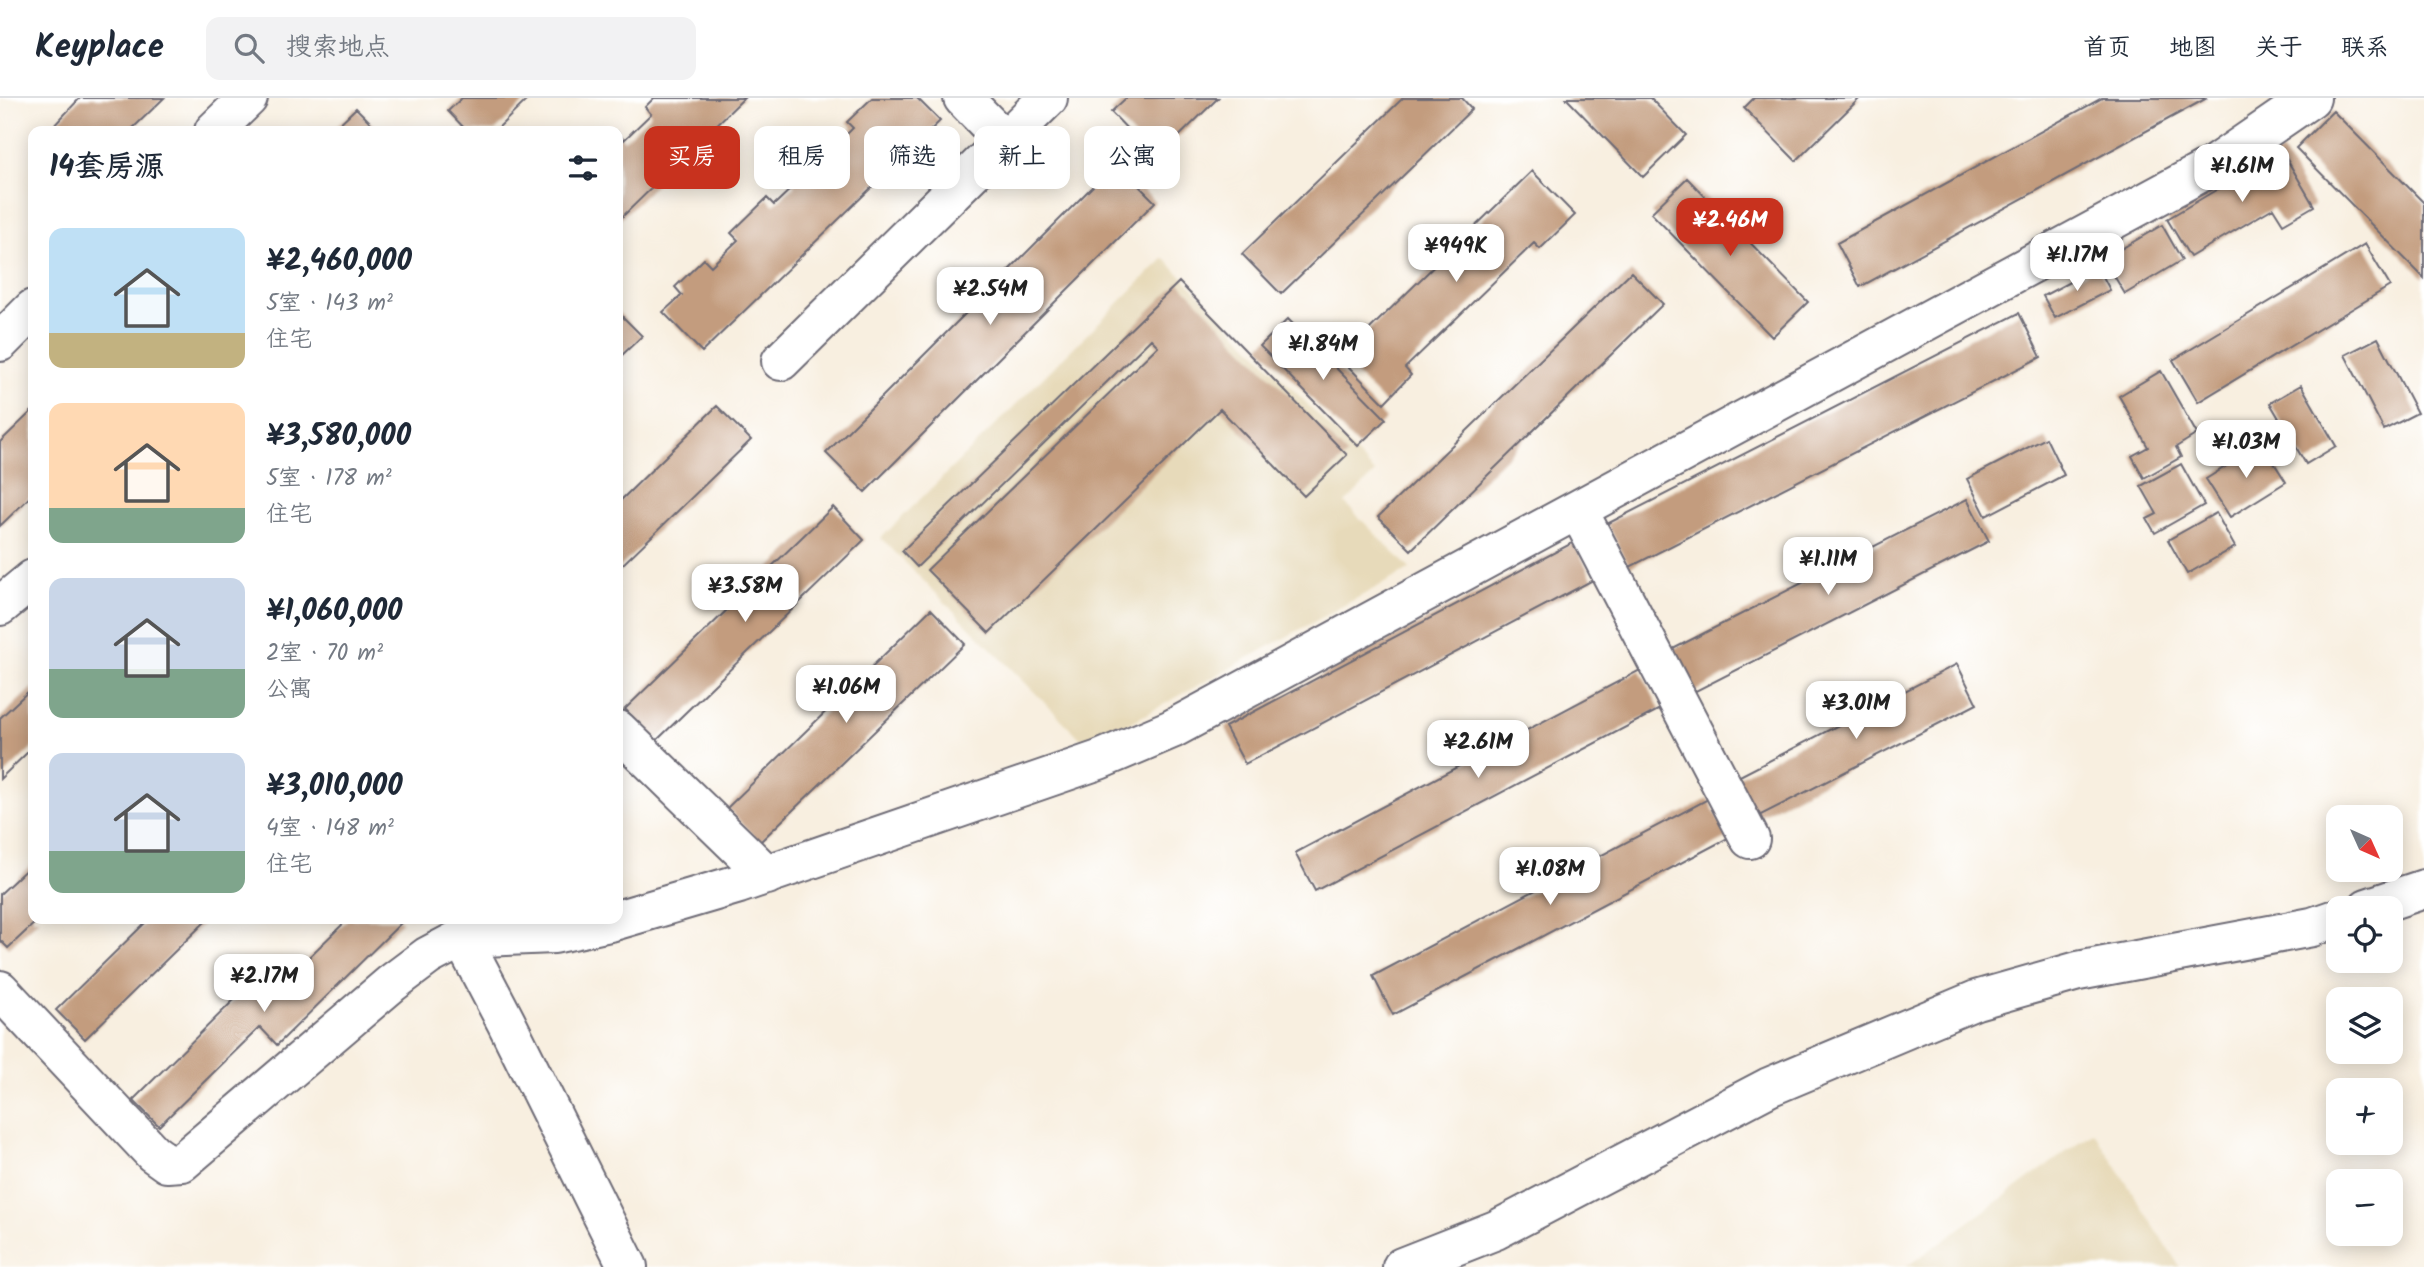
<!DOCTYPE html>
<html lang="zh">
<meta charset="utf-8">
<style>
body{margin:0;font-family:Kalam,"LXGW WenKai TC",sans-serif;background:#f2f2f3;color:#1f2937;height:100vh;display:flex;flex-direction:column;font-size:26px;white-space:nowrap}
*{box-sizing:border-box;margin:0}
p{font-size:23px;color:#747a83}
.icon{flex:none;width:38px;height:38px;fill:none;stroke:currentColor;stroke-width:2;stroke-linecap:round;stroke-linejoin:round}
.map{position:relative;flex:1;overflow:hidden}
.details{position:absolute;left:28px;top:28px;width:595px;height:798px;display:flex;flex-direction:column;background:#fff;border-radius:14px;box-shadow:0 4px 18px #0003}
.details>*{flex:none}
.top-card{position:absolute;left:644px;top:28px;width:665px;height:63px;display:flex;gap:14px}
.needle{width:46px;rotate:135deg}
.tools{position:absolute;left:2326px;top:707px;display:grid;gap:14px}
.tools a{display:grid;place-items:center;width:77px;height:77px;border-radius:14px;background:#fff;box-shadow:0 4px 18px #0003;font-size:35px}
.price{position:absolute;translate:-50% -60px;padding:0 16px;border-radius:14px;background:#fff;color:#222;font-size:23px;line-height:46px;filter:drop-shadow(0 2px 4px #0008)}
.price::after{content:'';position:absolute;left:50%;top:42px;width:21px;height:16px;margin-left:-10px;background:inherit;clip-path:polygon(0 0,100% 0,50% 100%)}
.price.selected{background:#c8321e;color:#fff}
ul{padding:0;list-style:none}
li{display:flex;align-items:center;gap:21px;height:175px;padding:0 21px}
li span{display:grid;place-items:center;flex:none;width:196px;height:140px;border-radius:14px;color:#555}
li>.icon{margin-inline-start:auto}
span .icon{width:84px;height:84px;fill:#fffc;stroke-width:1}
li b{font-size:30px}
h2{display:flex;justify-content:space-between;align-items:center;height:84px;padding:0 21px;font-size:30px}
.chip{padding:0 24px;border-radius:14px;background:#fff;box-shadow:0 4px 18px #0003;font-size:24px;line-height:63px}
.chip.selected{background:#c8321e;color:#fff}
header{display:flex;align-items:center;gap:42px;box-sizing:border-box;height:98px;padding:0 35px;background:#fff;border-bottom:2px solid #e0e1e3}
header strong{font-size:33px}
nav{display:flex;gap:38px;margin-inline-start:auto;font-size:24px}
.search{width:490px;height:63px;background:#f2f2f3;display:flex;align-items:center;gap:18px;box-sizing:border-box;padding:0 24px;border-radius:14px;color:#747a83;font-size:26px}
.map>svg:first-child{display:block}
.built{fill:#e7daba}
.building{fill:#c39c7e}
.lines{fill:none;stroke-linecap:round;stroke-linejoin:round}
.minor-casing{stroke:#6d6a75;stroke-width:42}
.minor{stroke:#fff;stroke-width:38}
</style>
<header>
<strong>Keyplace</strong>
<div class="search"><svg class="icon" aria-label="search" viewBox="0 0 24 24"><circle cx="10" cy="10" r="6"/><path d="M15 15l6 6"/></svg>搜索地点</div>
<nav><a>首页</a><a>地图</a><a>关于</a><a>联系</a></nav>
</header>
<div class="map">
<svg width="2424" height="1169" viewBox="0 0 2424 1169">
<rect width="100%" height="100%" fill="#fff"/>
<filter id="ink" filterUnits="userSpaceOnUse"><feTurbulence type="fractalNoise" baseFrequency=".0143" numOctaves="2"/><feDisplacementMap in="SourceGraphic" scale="14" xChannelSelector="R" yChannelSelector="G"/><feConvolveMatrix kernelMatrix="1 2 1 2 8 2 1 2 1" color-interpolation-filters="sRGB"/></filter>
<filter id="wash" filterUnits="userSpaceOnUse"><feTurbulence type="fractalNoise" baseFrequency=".00686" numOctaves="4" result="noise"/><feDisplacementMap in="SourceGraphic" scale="28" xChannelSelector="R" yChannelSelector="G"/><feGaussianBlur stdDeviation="1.57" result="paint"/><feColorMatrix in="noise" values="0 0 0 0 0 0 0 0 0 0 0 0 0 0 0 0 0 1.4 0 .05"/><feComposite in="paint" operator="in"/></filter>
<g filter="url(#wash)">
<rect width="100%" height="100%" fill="#f8efe0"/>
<path class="built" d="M1164,160l211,215 -30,30 65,66 -322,177 -207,-208z
M2094,1034l86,135h-274z"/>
<g id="blocks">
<path class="building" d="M80,0h84l-34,33h-81z
M462,0h67l-34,33h-28l-19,-20z
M654,0h90l-126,123v-88l6,7 27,-26 -6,-7z
M872,0h45l23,23 -238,231 -39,-40 19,-17 -7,-8 29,-28 7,7 27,-26 -7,-7 36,-35 7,7 21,-20 -7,-7 40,-38 6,7 19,-19 -6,-6z
M1126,0h92l-62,61 -45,-47z
M1403,0h59l10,11 -191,185 -39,-40z
M1566,0h84l36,37 -43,42z
M1754,0h106l-64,63 -52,-53z
M2102,0h105l-347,189 -23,-44z
M356,10l23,23h-47z
M2333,13l91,92v75l-128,-130z
M2282,53l32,55 -31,18 -10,-16 -83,49 -23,-38z
M1116,65l39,39 -290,290 -39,-39z
M1532,73l43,44 -35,34 -6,-6 -129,125 6,7 -27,28 -44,-45z
M1687,80l121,124 -36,35 -121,-124z
M2162,127l20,35 -57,34 -21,-35z
M2365,146l25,42 -192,116 -25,-42z
M2098,169l12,23 -55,28 -12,-22z
M1631,174l32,32 -252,246 -33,-33z
M1179,184l168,173 -43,41 -84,-87 -231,224 -62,-63 231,-224 -7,-7 -234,228 -15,-16z
M618,214l24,24 -24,23z
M2019,215l22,44 -411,210 -23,-43z
M1288,221l98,100 -28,27 -98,-100z
M2378,240l39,75 -33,17 -39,-75z
M2161,273l36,63 -21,13 5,10 -37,21 -12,-22 16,-9 -29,-51z
M2301,287l35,61 -30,18 -36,-61z
M717,308l34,34 -133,129v-66z
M33,312v84l-33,32v-84z
M2046,340l18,37 -78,41 -19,-37z
M2262,346l24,38 -56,35 -24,-38z
M2181,366l23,41 -49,28 -8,-14 10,-5 -16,-28z
M1967,401l22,42 -301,154 -21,-43z
M833,409l31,33 -208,201 -31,-32z
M2216,415l19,34 -48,27 -19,-34z
M1574,444l19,38 -348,184 -20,-37z
M931,511l34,35 -205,198 -33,-34z
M1957,566l20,40 -222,114 -21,-39z
M1640,572l20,39 -345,182 -20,-38z
M33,589v60l-33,32v-61z
M1708,701l20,39 -335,177 -20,-39z
M33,765v56h6l-31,29 -8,-8v-46z
M149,821h59l-123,120 -29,-29z
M348,821h51l3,3 -125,123 -17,-18 -101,99 -26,-26 123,-122 15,16z"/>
</g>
</g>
<g filter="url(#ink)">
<use href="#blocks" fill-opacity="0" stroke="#6d6a75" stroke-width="2"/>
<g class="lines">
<g class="minor-casing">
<path id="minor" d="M963,0l42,43
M214,33l34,-33
M0,244l33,-33
M781,263l267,-263
M1578,412l172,329
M0,508l33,-27
M618,632l149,145
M2367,810l57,-19
M462,840l44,84 122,245
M0,892l153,163 14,10 15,-1 210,-179 36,-27 34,-18 92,-4 56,-12 129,-38 360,-124 73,-31 1039,-562 100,-69
M1402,1169l94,-37 273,-143 207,-87 102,-29 234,-44 26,-9"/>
</g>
<use href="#minor" class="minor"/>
</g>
</g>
</svg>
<div class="tools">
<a><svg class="needle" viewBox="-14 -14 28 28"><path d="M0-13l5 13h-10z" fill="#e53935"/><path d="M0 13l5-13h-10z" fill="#747a83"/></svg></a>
<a><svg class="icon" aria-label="locate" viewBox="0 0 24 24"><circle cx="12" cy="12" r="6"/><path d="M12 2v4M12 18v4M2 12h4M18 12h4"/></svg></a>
<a><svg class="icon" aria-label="layers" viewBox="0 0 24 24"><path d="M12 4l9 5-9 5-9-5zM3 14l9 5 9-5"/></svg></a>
<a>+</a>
<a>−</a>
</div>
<b class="price" style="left:2242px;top:106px">¥1.61M</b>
<b class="price selected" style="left:1730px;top:160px">¥2.46M</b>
<b class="price" style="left:1456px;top:186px">¥949K</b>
<b class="price" style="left:2077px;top:195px">¥1.17M</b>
<b class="price" style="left:990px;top:229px">¥2.54M</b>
<b class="price" style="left:1323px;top:284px">¥1.84M</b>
<b class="price" style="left:2246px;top:382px">¥1.03M</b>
<b class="price" style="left:1828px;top:499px">¥1.11M</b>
<b class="price" style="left:745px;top:526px">¥3.58M</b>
<b class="price" style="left:846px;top:627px">¥1.06M</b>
<b class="price" style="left:1856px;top:643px">¥3.01M</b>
<b class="price" style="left:1478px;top:682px">¥2.61M</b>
<b class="price" style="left:1550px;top:809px">¥1.08M</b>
<b class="price" style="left:264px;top:916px">¥2.17M</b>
<div class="top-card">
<a class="chip selected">买房</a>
<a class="chip">租房</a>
<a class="chip">筛选</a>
<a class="chip">新上</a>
<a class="chip">公寓</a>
</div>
<section class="details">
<h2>14套房源<svg class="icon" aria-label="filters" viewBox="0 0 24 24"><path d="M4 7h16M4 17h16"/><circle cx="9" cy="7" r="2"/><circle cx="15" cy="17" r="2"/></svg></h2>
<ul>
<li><span style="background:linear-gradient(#bfe0f5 75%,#c2b280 0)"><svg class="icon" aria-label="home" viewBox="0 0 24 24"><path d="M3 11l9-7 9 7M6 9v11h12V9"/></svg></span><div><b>¥2,460,000</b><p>5室 · 143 m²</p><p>住宅</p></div></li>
<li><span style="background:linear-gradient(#ffd9b3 75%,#7fa58c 0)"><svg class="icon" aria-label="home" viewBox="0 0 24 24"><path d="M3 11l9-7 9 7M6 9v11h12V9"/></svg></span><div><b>¥3,580,000</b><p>5室 · 178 m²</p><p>住宅</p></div></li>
<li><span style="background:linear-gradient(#c9d6e8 65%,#7fa58c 0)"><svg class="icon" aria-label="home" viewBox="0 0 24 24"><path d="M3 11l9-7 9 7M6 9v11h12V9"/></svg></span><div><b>¥1,060,000</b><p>2室 · 70 m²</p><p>公寓</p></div></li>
<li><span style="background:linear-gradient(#c9d6e8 70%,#7fa58c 0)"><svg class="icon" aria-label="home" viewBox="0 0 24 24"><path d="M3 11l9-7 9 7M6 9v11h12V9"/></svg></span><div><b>¥3,010,000</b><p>4室 · 148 m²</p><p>住宅</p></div></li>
</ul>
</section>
</div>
